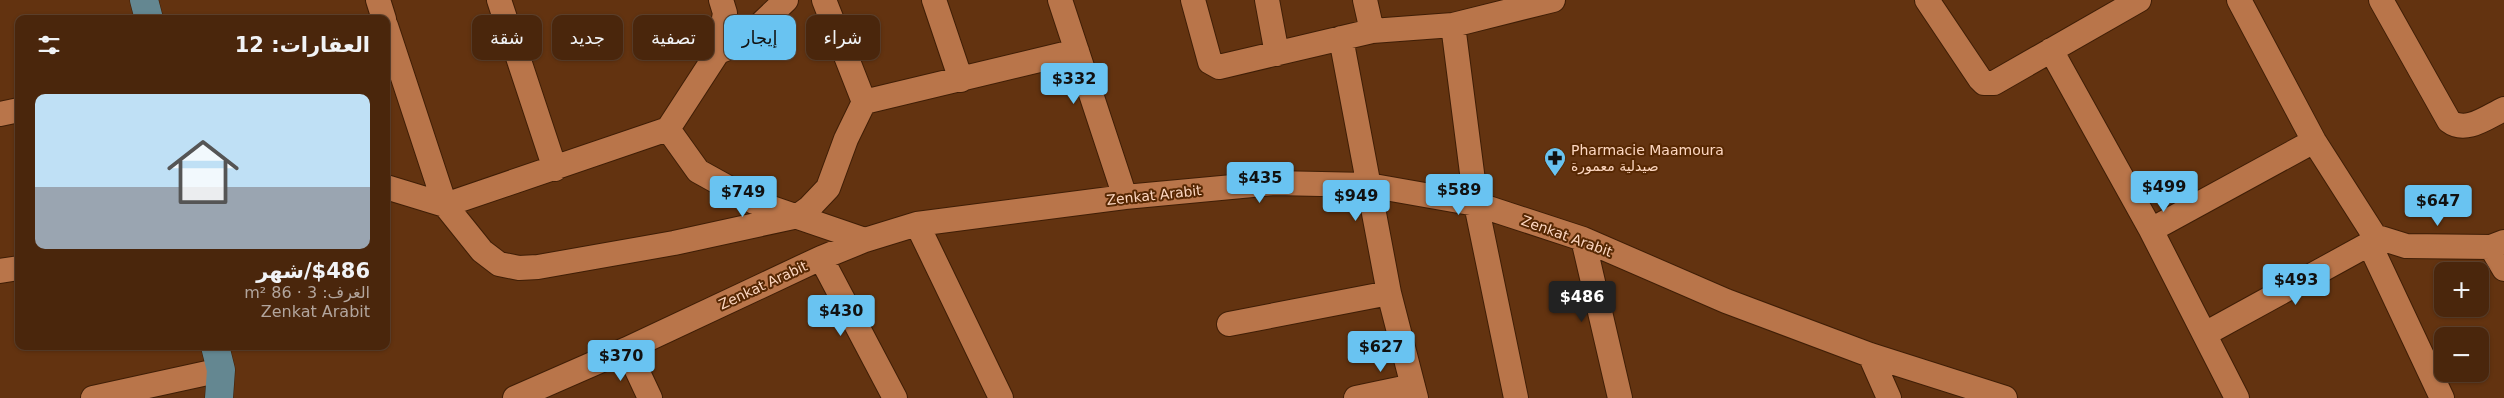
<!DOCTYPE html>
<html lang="ar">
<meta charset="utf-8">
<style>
body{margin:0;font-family:"DejaVu Sans",Vazirmatn,sans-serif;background:#54321a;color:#f1f3f6;direction:rtl;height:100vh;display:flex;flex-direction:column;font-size:19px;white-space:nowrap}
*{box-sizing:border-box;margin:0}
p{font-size:16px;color:#b2a59d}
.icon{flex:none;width:28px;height:28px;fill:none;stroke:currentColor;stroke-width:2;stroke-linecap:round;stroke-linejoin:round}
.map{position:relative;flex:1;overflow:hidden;direction:ltr}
.sheet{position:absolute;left:15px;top:15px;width:375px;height:335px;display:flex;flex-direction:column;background:#4a260c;border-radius:10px;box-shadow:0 1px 4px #0004,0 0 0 1px #61432d;direction:rtl}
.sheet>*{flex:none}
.banner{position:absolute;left:405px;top:15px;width:475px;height:45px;direction:rtl;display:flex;gap:10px}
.fabs{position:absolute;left:2434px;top:262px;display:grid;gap:10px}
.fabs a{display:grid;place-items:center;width:55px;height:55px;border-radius:10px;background:#4a260c;box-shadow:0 1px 4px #0004,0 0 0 1px #61432d;font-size:25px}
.price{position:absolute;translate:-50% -42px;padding:0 11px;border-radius:5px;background:#69c3f1;color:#111;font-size:16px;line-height:32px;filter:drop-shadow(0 1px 2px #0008)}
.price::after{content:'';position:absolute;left:50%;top:30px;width:15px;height:11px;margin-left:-8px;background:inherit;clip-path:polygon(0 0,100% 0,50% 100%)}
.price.selected{background:#222;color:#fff}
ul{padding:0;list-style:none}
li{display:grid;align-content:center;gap:10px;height:265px;padding:0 20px}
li+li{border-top:1px solid #61432d}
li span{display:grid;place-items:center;height:155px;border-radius:10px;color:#555}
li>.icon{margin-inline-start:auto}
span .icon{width:90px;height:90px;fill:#fffc;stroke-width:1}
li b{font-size:21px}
h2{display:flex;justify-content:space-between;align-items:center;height:60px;padding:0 20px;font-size:21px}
.pill{padding:0 18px;border-radius:10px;background:#4a260c;box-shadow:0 1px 4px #0004,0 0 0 1px #61432d;font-size:18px;line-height:45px}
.pill.selected{background:#69c3f1;color:#111}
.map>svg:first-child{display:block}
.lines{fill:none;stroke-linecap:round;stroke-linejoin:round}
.minor-casing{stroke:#3f1e06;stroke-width:26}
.major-casing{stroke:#3f1e06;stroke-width:29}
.minor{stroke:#b9754a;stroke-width:24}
.major{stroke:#648791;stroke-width:28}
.labels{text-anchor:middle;stroke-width:4;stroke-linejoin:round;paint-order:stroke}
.poi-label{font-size:14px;fill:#fdd7c1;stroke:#572803;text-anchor:start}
.street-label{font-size:14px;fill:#fdd7c1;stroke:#572803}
</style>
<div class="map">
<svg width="2504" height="398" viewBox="0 0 2504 398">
<rect width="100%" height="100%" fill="#633310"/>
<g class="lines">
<g class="minor-casing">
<path id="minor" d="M378,0l6,19
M499,0l56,169
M934,0l27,80
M1060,0l65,197
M1193,0l17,62 9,5 153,-36 81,-6 100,-25
M1267,0l10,54
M1365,0l7,31
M1927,0l53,79 4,4h10l145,-83
M2239,0l75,141 60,94 -4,10 72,153
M2381,0l68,121c17,13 38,-4 55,-12
M1453,25l23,179 40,194
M386,26l59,179 37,46 17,13 20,4 19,-1 136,-24 124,-27 11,-8 19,-20 18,-49 18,-37 -40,-102
M1341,38l48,255 27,105
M2051,50l100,180 86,168
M718,52l23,-9 45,-43
M864,102l213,-51
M0,114l19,-4
M668,129l30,42 56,31 111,38
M386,187l59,18 223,-76 50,-77 7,-39 -4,-13
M917,224l84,174
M2151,230l163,-89
M2374,236l32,10 85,1 13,-5
M1583,239l37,159
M2491,247l13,22
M821,258l74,140
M0,271l19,-3
M1229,324l160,-31
M2205,334l164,-90
M627,349l23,49
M1870,355l19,43
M93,398l128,-28
M515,398l112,-49 194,-91 44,-18 52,-16 208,-27 149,-14 94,2 108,19 107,35 143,62 144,54 135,43
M1356,398l57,-12"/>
</g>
<g class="major-casing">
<path id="major" d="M144,0l5,19
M215,346l6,24 -2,28"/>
</g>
<use href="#minor" class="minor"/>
<use href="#major" class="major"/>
</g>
<defs>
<g id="pharmacy-pin" transform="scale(1.125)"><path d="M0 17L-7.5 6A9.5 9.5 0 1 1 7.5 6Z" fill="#69c3f1" stroke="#572803"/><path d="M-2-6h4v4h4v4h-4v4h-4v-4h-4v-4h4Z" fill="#111"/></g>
</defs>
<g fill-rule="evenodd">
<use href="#pharmacy-pin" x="1555" y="158"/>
</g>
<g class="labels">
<g class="poi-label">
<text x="1571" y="155">Pharmacie Maamoura<tspan x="1571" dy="16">صيدلية معمورة</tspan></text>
</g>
<g class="street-label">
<text transform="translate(1154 195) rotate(-6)" y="5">Zenkat Arabit</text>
<text transform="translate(1567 236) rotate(20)" y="5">Zenkat Arabit</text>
<text transform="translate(763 285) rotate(-25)" y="5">Zenkat Arabit</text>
</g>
</g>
</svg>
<div class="fabs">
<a>+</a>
<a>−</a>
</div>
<b class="price" style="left:1074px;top:105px">$332</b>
<b class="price" style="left:1260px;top:204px">$435</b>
<b class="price" style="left:2164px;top:213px">$499</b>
<b class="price" style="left:1459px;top:216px">$589</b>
<b class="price" style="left:743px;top:218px">$749</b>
<b class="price" style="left:1356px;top:222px">$949</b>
<b class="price" style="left:2438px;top:227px">$647</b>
<b class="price" style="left:2296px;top:306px">$493</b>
<b class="price selected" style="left:1582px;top:323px">$486</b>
<b class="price" style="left:841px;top:337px">$430</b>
<b class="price" style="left:1381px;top:373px">$627</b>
<b class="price" style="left:621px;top:382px">$370</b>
<div class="banner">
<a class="pill">شراء</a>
<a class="pill selected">إيجار</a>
<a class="pill">تصفية</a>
<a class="pill">جديد</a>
<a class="pill">شقة</a>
</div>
<section class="sheet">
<h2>العقارات: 12<svg class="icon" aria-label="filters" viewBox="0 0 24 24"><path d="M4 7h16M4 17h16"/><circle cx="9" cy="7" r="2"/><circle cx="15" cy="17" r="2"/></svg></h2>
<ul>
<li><span style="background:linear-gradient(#bfe0f5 60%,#9aa5b1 0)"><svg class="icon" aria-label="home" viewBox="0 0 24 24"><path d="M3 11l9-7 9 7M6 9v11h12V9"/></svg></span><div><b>$486/شهر</b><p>الغرف: 3 · 86 m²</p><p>Zenkat Arabit</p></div></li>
</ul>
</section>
</div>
